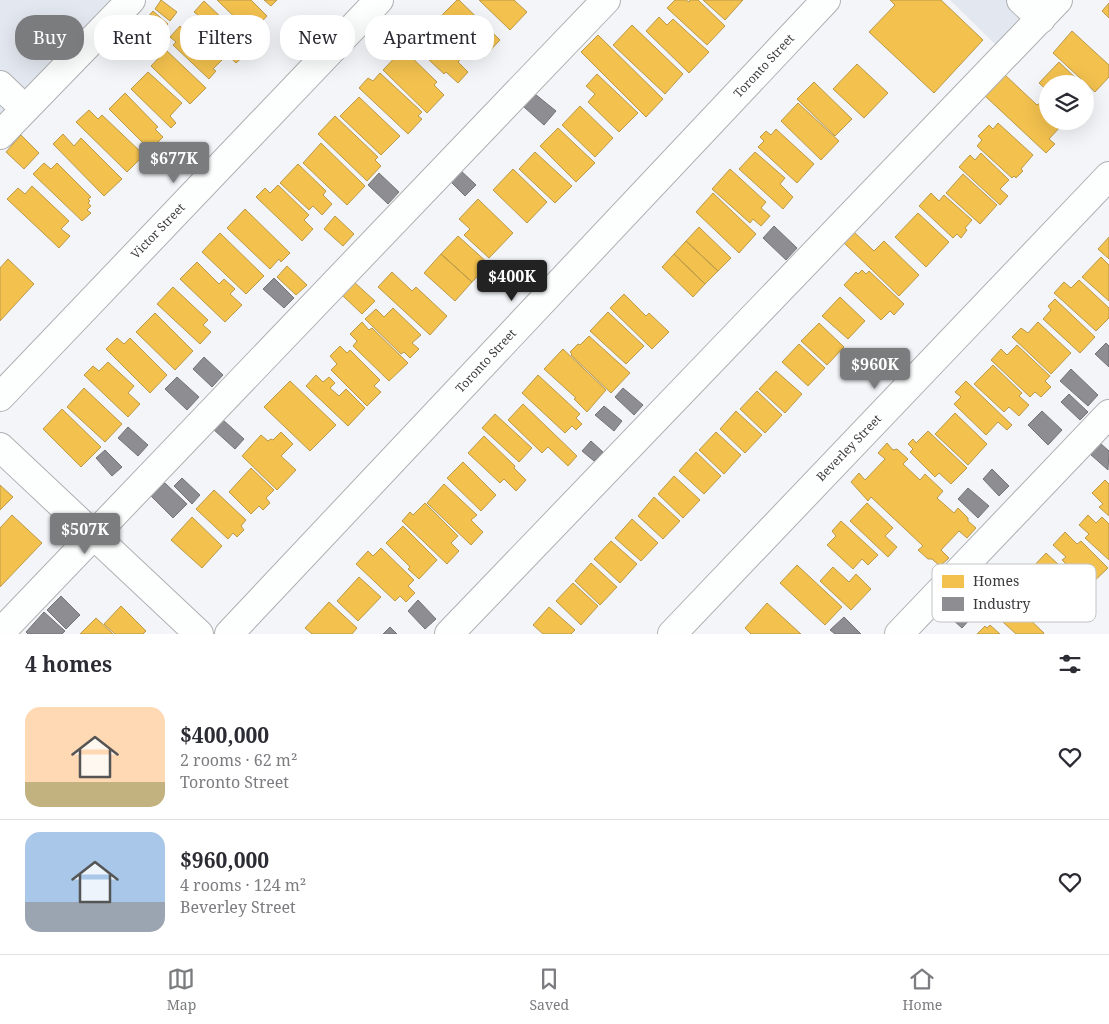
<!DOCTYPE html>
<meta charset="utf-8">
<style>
body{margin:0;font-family:"Noto Serif",serif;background:#f7f7f7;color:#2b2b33;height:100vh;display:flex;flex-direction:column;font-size:19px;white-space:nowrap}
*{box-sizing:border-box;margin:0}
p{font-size:16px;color:#7c7c81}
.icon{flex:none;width:28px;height:28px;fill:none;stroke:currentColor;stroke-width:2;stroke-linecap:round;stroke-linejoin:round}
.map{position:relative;height:634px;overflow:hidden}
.side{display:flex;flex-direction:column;background:#fff;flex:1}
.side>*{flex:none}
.guide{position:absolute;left:15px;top:15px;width:500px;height:45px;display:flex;gap:10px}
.buttons{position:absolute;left:1039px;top:75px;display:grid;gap:10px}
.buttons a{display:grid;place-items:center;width:55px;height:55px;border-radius:50%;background:#fff;box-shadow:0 5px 20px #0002;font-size:25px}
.price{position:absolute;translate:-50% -42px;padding:0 11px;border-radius:5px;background:#7b7c7e;color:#fff;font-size:16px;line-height:32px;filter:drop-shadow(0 1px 2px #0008)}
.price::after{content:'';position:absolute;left:50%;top:30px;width:15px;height:11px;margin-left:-8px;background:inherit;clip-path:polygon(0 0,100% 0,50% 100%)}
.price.on{background:#222;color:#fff}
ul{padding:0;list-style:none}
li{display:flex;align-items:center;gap:15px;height:125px;padding:0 25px}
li+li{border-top:1px solid #e1e1e2}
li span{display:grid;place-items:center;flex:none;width:140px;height:100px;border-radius:15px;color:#555}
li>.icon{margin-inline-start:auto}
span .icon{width:60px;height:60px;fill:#fffc;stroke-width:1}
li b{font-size:21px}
h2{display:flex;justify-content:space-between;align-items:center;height:60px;padding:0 25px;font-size:21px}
.tag{padding:0 18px;border-radius:20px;background:#fff;box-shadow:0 5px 20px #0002;font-size:18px;line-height:45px}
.tag.on{background:#7b7c7e;color:#fff}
.tabs{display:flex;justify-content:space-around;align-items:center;height:70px;border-top:1px solid #e1e1e2;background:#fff;font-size:14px;color:#7c7c81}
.tabs a{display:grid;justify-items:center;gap:2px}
.tabs .on{color:#7b7c7e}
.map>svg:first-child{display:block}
.built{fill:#e3e7ef}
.homes{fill:#f2c14e;stroke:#bb9949}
.industry{fill:#8d8d92;stroke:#747478}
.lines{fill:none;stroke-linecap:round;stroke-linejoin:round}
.minor-casing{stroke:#afb0b2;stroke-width:30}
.minor{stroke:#fdfefe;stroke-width:28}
.labels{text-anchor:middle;stroke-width:5;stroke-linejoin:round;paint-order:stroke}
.street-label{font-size:12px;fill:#3a3b3d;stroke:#fff}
.key{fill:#fff;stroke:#c4c4c5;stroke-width:1}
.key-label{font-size:14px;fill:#3a3b3d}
</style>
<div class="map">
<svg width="1109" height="634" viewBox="0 0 1109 634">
<rect width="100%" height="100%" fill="#f3f5f8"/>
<path class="built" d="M0,0h110l-110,115z
M950,0h97l-47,49z"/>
<path class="homes" d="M161,0l16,12 -7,9 -15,-12z
M217,0h34l16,16 -16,17z
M264,0h13l-6,6z
M457,0h2l41,40 -17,18 -42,-42z
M479,0h35l13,12 -17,18z
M675,0h11l3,2 1,-2h8l27,26 -18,19 -40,-37z
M703,0h40l-18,20z
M890,0h51l42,40 -49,53 -65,-61 26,-27z
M204,1l40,38 -8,8 9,8 -9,8 -43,-41 6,-6 -5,-4z
M1109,3v15l-7,-7z
M153,11l15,13 -7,8 -15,-13z
M137,15l19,16 -10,11 -19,-17z
M659,17l8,8 6,-6 36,33 -20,21 -43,-42z
M430,24l33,32 -5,6 10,10 -10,11 -12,-11 -2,2 -33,-31z
M632,25l51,49 -18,20 -52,-49z
M180,26l5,5 4,-4 34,32 -10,10 3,2 -7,8 -36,-34 3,-3 -6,-5z
M1072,31l37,34v12l-14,15 -42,-39z
M598,35l65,64 -17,18 -65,-65z
M403,49l34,33 -3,3 10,10 -17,18 -44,-43z
M166,50l40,38 -16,16 -39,-38z
M1059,62l23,22h-34v7l-9,-8z
M857,64l31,29 -24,25 -31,-29z
M148,72l34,31 -12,13 6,7 -5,5 -40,-39z
M380,73l42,39 -4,4 4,3 -14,15 -49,-46 9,-10 5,3z
M597,74l41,39 -19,19 -31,-30 7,-8 -9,-8z
M1004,74l33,31 3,-2 8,7v11h6l6,6 -11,12 6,5 -9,9 -62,-58z
M814,82l38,37 -17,17 -38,-37z
M1085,87l7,7 -7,7z
M125,93l33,34 -3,2 8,8 -13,13 -41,-41z
M359,97l41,39 -19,19 -41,-39z
M798,103l41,38 -18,19 -40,-39z
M580,106l33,32 -18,19 -33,-32z
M89,110l9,9 4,-4 42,40 -17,17 -51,-50z
M335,116l43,41 -3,3 6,6 -14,15 -49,-47z
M998,123l35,32 -12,14 2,2 -7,7 -2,-2 -2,2 -35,-32 5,-6 -4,-4 11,-11 4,4z
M558,128l37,35 -19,19 -36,-36z
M776,129l38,35 -17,19 -39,-36 6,-6 -4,-4 6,-6 5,4z
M63,134l11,12 7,-8 41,41 -18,17 -51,-52z
M21,135l18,18 -15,16 -18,-17z
M321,143l44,43 -18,19 -44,-42z
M535,152l37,34 -17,17 -36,-34z
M755,152l30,26 -5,6 13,13 -10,12 -44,-40z
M981,153l28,27 -9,9 8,7 -8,9 -41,-38 11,-12 5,5z
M44,163l7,6 6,-6 34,34 -3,2 2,2 -2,2 3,3 -4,4 4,3 -9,8 -49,-47z
M298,164l28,27 -3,4 9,9 -10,11 -9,-9 -4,4 -29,-27z
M513,169l34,33 -20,21 -34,-33z
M730,169l36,33 -5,6 9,8 -9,10 -8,-7 -3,4 -38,-34z
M963,174l34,31 -17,19 -34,-31z
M278,185l31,30 -5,5 9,9 -11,12 -46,-44 9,-9 5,5z
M32,186l37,35 -8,8 9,7 -11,12 -52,-49 11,-11 7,6z
M713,193l43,41 -17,19 -43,-41z
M931,193l8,8 5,-6 28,25 -7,8 2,2 -6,8 -4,-4 -4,4 -34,-32z
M478,199l35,34 -24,25 -25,-23 6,-6 -11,-10z
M245,209l45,44 -9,9 -2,-3 -9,10 -43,-41z
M918,213l31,29 -23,25 -31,-30z
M335,216l19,18 -11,12 -19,-17z
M699,227l32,31 -13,13 -32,-30z
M853,231l21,20 10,-10 35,34 -20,21 -56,-54z
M220,233l44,43 -18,18 -44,-42z
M458,236l31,28 -17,18 -31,-28z
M1109,237v22l-11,-10z
M686,241l32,30 -13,13 -31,-30z
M441,254l31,28 -17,19 -31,-28z
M674,254l31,30 -12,13 -31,-30z
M1101,257l8,8v36l-27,-24z
M8,259l26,25 -34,37v-53z
M197,262l22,22 5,-5 11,10 -5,5 12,11 -17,17 -45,-43z
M287,266l20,19 -11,10 -19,-18z
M862,270l4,4 3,-3 35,33 -10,11 -4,-4 -9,9 -37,-35 12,-13 2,2z
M392,272l20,19 4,-4 31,29 -17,19 -52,-48z
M1079,280l30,28v10l-13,13 -42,-38 10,-11 7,6z
M354,282l21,19 -13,13 -20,-19z
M173,287l35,33 -5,5 8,7 -11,12 -43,-40z
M624,294l22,22 3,-3 20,19 -17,17 -42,-41z
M840,297l25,24 -17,18 -26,-23z
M1055,299l40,38 -15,16 -37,-34 8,-9 -3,-4z
M393,308l28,27 -9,8 7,6 -9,9 -6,-6 -3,2 -36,-35 11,-10 8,8z
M608,312l36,34 -18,18 -36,-33z
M155,313l38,38 -18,19 -39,-38z
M362,322l7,8 3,-2 36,35 -19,18 -36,-35 4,-5 -7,-7z
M1038,322l33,31 -20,21 -39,-37 9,-9 7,5z
M819,323l25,24 -17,18 -26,-24z
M589,336l41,37 -19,20 -40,-38 1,-1 -2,-2 8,-8 2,1z
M117,338l7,6 6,-6 37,37 -17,18 -44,-44z
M799,344l26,24 -17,18 -26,-24z
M1017,345l33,31 -5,5 6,6 -10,10 -6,-5 -5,5 -39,-37 10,-11 6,6z
M340,346l7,7 3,-3 30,30 -6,6 7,6 -14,14 -36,-36 6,-6 -7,-8z
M563,349l43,41 -19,22 -13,-13 2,-1 -32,-29z
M108,362l26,24 -6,7 12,11 -12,13 -44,-42 9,-9 6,5z
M993,365l29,28 -3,3 10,9 -10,11 -10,-9 -5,5 -30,-28z
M776,371l26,23 -17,19 -26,-24z
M316,375l7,7 6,-5 6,6 -5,5 9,8 7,-7 19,19 -17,18 -42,-40z
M538,375l42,39 -4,4 6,6 -6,6 -4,-4 -7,7 -43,-40z
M290,381l46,44 -26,26 -46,-44z
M966,381l46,44 -5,5 -9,-8 -12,13 -32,-31 7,-7 -6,-5z
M84,388l38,36 -17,18 -38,-35z
M757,391l25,24 -17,18 -25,-24z
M523,404l54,52 -9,10 -20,-19 -6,6 -34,-33z
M62,409l39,38 -20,20 -38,-38z
M736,411l26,24 -17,18 -25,-24z
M955,413l32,31 -19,21 -33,-31z
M495,414l37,34 -13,14 -37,-34z
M928,431l39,37 -16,16 -12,-11 -4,4 -25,-25 3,-3 -5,-5 5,-5 3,4z
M281,432l12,12 -12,12 15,14 -19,20 -35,-34 19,-21 7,6 3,-2 2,1z
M716,432l25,23 -17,19 -25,-24z
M484,436l31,30 -1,2 12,12 -10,11 -12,-12 -4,4 -32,-30z
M887,443l6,7 4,-1 11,10 -5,5 17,16 5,-6 18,17 -6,7 17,15 4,-5 10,10v3l8,7 -9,10 -8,-7 -18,19 8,8 -9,8 -8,-7h-4l-10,-9 5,-4 -52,-49 -3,4 -17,-19 8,-9 6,7 20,-21 -7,-6z
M696,452l25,24 -17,18 -25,-23z
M463,462l33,33 -15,16 -34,-33z
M251,468l23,22 -8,8 4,5 -7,7 -4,-4 -8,8 -22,-22z
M674,476l26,24 -17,18 -25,-24z
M1105,480l4,4v32l-10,-9 4,-3 -11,-11z
M444,484l33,31 -6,5 12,12 -12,13 -44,-42z
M0,485l13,12 -13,13z
M214,490l32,30 -5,6 3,4 -7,7 -4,-4 -5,6 -32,-30z
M654,497l26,24 -17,18 -25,-23z
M425,503l33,33 -7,7 8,8 -12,13 -45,-43 8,-9 3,3z
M867,503l26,25 -8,8 12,11 -9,10 -38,-36z
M12,515l30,28 -42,44v-59z
M1088,515l8,8 6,-6 7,7v36l-24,-22 4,-4 -10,-9z
M192,517l30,29 -20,22 -31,-28z
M632,519l26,24 -17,18 -26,-23z
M841,521l37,34 -10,10 -6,-6 -9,10 -26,-24 9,-9 -4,-5z
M403,526l34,34 -18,19 -11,-10 2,-2 -24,-24z
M1065,532l12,12 4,-3 27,27 -19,18 -27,-26 4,-3 -13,-12z
M611,541l26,23 -17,19 -26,-24z
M381,548l33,32 -6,6 7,7 -9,9 -6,-6 -5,5 -39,-37 12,-13 5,5z
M1046,553l40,37 -16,16 -39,-37z
M591,563l26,24 -17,18 -25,-24z
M797,565l45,42 -17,18 -45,-42z
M833,567l16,15 7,-8 15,15 -20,21 -31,-29z
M359,577l22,20 -23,24 -21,-20z
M1029,580l11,9 5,-4 22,21 -14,16 -7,-6 -2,3 -28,-26z
M573,583l25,23 -17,19 -25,-24z
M1006,597l38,36 -1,1h-27l-24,-22z
M329,602l28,26 -5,6h-40l-7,-6z
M767,603l34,31h-50l-6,-6z
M121,606l25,25 -3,3h-28l-11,-10z
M549,607l26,23 -4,4h-28l-10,-9z
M96,618l17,16h-33z
M990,625l10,9h-23l8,-8 2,2z"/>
<path class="industry" d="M535,94l21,17 -12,14 -20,-18z
M457,167l19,18 -11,11 -18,-18z
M379,173l20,19 -11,12 -20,-19z
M774,226l23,22 -11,12 -23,-22z
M274,278l20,20 -10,10 -21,-19z
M1106,343l3,3v21l-14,-13z
M204,357l19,18 -11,12 -19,-18z
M1071,369l27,26 -10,11 -28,-25z
M177,377l22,20 -12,13 -22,-21z
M623,388l20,17 -9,10 -19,-18z
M1069,394l19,18 -8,8 -19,-18z
M604,406l18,15 -8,10 -19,-16z
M1042,411l20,19 -14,15 -20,-20z
M222,419l22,20 -9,10 -22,-20z
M128,427l20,18 -10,11 -20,-18z
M591,441l12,11 -9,9 -12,-10z
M1100,443l9,8 -1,19 -18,-16z
M105,450l17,17 -10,9 -16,-18z
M992,469l17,17 -10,10 -16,-17z
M182,478l18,17 -8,9 -18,-18z
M165,483l22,21 -14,14 -22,-22z
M968,488l21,18 -11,12 -20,-19z
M959,592l17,16 -7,8 2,2 -9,10 -20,-18z
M61,596l19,19 -14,14 -19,-19z
M418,600l18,19 -11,10 -17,-18z
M44,612l21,19 -3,3h-34l-2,-2z
M844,617l17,17h-26l-5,-4z
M390,627l7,7h-14z"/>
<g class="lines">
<g class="minor-casing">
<path id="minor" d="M1021,0l20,19
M0,85l25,24
M0,135l131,-135
M0,397l379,-397
M0,447l199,187
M0,633l606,-633
M229,634l597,-634
M449,634l609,-634
M672,634l437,-458
M899,634l210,-220"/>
</g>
<use href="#minor" class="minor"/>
</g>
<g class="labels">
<g class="street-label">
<text transform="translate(764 66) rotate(-47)" y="4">Toronto Street</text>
<text transform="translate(158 231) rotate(-46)" y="4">Victor Street</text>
<text transform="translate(486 361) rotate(-47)" y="4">Toronto Street</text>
<text transform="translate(849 448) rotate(-46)" y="4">Beverley Street</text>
</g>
</g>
<rect x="932" y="564" width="164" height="58" rx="8" class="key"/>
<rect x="942" y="575" width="22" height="13" fill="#f2c14e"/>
<rect x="942" y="597" width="22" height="14" fill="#8d8d92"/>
<g class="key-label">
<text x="973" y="586">Homes</text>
<text x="973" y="609">Industry</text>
</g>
</svg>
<div class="buttons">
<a><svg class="icon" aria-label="layers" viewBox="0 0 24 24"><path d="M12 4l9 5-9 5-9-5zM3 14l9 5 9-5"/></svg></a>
</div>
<b class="price" style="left:174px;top:184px">$677K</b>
<b class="price on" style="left:512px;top:302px">$400K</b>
<b class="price" style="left:875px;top:390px">$960K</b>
<b class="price" style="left:85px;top:555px">$507K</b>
<div class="guide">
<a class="tag on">Buy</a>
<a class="tag">Rent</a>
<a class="tag">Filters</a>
<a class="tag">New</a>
<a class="tag">Apartment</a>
</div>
</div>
<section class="side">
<h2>4 homes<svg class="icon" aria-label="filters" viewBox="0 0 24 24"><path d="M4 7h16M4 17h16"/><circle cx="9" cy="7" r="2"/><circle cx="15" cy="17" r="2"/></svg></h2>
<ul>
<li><span style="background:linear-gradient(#ffd9b3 75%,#c2b280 0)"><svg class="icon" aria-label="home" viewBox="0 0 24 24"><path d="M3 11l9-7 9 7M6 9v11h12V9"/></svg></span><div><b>$400,000</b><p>2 rooms · 62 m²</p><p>Toronto Street</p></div><svg class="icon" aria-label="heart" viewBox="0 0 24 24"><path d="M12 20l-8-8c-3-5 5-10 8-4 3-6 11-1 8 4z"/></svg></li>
<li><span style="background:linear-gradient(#a9c7e8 70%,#9aa5b1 0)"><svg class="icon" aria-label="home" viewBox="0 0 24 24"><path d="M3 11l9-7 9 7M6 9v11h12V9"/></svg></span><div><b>$960,000</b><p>4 rooms · 124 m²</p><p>Beverley Street</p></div><svg class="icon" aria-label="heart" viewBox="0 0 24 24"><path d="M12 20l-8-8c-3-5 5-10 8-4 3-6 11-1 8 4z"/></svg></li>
</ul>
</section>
<nav class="tabs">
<a class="on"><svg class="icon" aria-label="map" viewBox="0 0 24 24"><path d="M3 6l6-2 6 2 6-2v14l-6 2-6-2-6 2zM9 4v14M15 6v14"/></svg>Map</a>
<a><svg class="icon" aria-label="saved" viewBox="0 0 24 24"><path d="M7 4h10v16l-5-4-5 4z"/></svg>Saved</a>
<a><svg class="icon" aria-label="home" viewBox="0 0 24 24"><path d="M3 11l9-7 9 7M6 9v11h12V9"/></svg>Home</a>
</nav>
